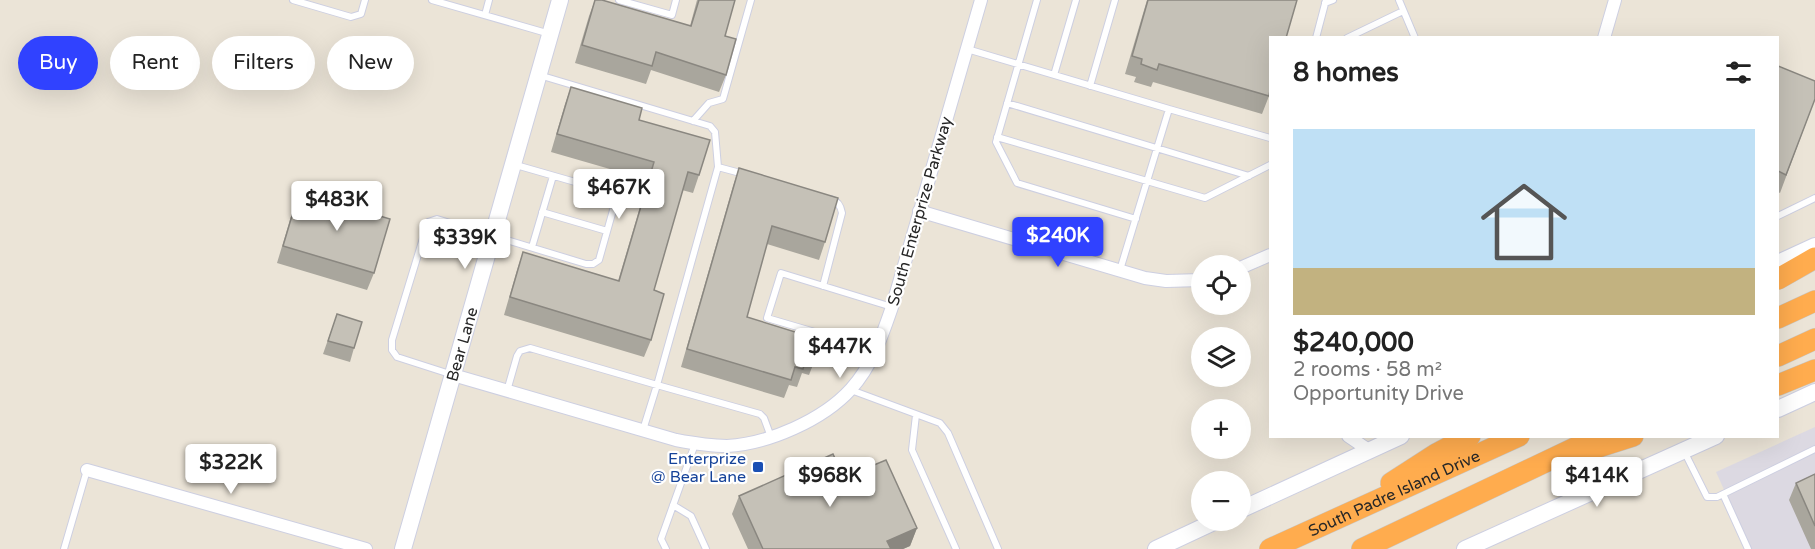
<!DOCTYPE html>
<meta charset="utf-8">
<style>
body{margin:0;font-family:"Varela Round",sans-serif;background:#f6f6f6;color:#222;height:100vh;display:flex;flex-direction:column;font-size:22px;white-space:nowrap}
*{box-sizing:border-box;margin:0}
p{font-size:20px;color:#767676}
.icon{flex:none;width:33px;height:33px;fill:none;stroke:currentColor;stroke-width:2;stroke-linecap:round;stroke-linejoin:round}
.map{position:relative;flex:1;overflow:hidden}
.drawer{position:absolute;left:1269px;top:36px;width:510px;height:402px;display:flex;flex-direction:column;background:#fff;border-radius:0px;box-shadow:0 6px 24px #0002}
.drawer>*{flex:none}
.hud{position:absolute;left:18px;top:36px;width:570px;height:54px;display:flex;gap:12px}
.buttons{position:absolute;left:1191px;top:255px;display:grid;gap:12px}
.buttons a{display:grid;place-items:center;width:60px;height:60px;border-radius:50%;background:#fff;box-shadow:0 6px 24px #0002;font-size:30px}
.price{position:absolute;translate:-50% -51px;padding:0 14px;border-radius:6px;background:#fff;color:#222;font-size:20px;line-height:39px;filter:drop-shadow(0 2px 3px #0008)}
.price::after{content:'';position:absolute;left:50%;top:36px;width:18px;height:14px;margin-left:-9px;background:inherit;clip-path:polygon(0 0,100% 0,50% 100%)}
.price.current{background:#3042ff;color:#fff}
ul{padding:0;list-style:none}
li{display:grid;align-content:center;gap:12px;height:318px;padding:0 24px}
li span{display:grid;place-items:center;height:186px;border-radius:0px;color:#555}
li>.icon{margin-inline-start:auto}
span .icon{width:108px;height:108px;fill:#fffc;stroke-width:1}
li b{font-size:26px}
h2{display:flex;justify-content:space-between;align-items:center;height:72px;padding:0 24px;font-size:26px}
.pill{padding:0 21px;border-radius:27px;background:#fff;box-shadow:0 6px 24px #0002;font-size:21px;line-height:54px}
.pill.current{background:#3042ff;color:#fff}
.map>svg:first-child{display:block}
.industrial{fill:#dcd9e2}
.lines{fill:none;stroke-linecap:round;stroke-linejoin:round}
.lane-casing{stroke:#cdcfe1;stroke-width:8}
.street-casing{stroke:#cdcfe1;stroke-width:14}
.secondary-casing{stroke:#cdcfe1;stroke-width:18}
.highway-casing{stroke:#c7c7c7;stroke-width:22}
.lane{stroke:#fff;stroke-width:6}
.street{stroke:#fff;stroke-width:12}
.secondary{stroke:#fff;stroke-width:16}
.highway{stroke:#ffac4e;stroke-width:21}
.wall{fill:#a9a69d}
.shaded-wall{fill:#8a8780}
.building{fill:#c5c1b7;stroke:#8a8780;stroke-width:1.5}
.transit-dot{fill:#1a4fb4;stroke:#fff;stroke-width:2}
.labels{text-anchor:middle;stroke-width:4.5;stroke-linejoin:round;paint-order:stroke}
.street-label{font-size:16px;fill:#272727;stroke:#fff}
.transit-label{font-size:16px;fill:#164399;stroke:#fff;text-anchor:end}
</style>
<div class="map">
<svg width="1815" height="549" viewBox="0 0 1815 549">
<rect width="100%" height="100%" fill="#ebe4d7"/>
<path class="industrial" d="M1815,427v122h-64l-35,-77z"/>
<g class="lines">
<g class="lane-casing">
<path id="lane" d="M293,0l58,17 10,-3 4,-14
M432,0l118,34
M619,0l53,15 4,-15
M1037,0l-41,142 21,41 119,36
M1399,0l16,38
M1325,3l8,-3
M485,15l4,-15
M1316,38l10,-38
M1347,38l56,-27
M967,49l202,60
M539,75l171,51 5,6 3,35
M1054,75l22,-75
M1090,86l25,-86
M1007,103l242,73
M693,121l16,-18 14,-4 28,-99
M997,137l208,61 65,-33
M744,174l-26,-7 -61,218 103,29 4,4 7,19
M542,212l65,19
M1778,216l37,-18
M532,247l21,-71
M1120,270l49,-161 101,29
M823,286l19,-73c-1,-6 -4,-12 -11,-14
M876,350l-109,-32 14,-45 111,34
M453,375l-56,-18 -5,-7v-10l36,-118 9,-3 149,45h7l6,-4 16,-57v-7l-5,-4 -94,-27
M851,390l89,33 8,10 50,116
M507,391l10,-35 3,-5 10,-3 127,37 -14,45
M916,415l-4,35 44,99
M1684,451l23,46h10l98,-48
M1723,494l25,55
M673,505l18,11 15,33
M64,549l23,-79
M666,549l-5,-10 34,-95"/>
</g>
<g class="street-casing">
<path id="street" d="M1604,38l11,-38
M919,211l226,67 21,3 36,-1
M1240,268l30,-13
M453,375l223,65c16,3 34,6 51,6 41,-2 96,-26 124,-57 21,-23 31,-53 41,-82l89,-307
M1348,436l22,15
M87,470l279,79"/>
</g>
<g class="secondary-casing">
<g id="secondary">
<path d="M1778,263l37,-17"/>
<path d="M1778,409l37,-17"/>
<path d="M1240,510l161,-74"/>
<path id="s1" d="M403,549l157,-549"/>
<path d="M1156,549l62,-29"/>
<path d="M1465,549l251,-113"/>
</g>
</g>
<g class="highway-casing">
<g id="highway">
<path d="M1778,279l37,-21"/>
<path d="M1778,318l37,-17"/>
<path d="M1778,356l37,-17"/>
<path d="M1778,385l37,-15"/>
<path d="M1586,451l47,-15"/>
<path d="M1391,483l45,-29 34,-18"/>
<path id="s2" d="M1270,549l249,-113"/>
<path d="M1362,549l238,-113"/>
</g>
</g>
<use href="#lane" class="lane"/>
<use href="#street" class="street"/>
<use href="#secondary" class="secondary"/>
<use href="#highway" class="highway"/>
</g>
<path class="wall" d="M595,0l95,26 7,-26h38l-10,36 1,39 -7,17 -68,-22 -5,14 -71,-21 14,-47z
M1147,0h150l-28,96 -7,18 -109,-32 -2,5 -17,-5 2,-5 -11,-3z
M1778,66l37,33 -35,94 -2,-1z
M571,87l68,33 60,55 -6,18 -11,-3 -28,100 -3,50 -7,17 -140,-42 13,-45 6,-18 95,29 30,-101 -97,-28 14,-48z
M739,168l86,74 -6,18 -52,-16 -20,73 69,40 -7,18 -7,-2 -5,14 -8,-2 -5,13 -103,-31 52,-181z
M299,192l75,81 -7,17 -90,-27 16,-53z
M337,314l17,34 -4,14 -27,-8z
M839,467l23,3 55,58 -7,18 -7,3h-155l-16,-35 7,-18z
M1815,474v75h-4l-22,-49 7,-17z"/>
<path class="shaded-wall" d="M917,528l-7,18 -7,3h-19l3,-8z"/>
<path class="building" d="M595,0h7l89,26 8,-26h36l-10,36 11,3 -10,36 -70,-23 -4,14 -70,-21z
M1148,0h149l-11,38h-16v52l-1,6 -110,-32 -2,6 -16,-6 1,-5 -10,-3z
M1778,66l37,15v18l-29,76 -8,-4z
M571,87l71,21 -3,12 71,20 -11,35 -11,-3 -34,118 10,4 -13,46 -141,-43 13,-45 96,29 35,-119 -97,-28z
M739,168l99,30 -13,44 -53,-16 -25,91 74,23 -5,17 -9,-2 -4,14 -8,-2 -4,13 -104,-31z
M299,192l91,27 -16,54 -91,-27z
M337,314l25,8 -8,26 -26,-7z
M833,454l6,13 18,-7 5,10 24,-10 31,68 -30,13 4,8h-128l-24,-53z
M1815,474v52l-19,-43z"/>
<rect class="transit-dot" x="752" y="461" width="12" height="12" rx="3"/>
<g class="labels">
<g class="street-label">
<text transform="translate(919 211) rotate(-74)" y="6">South Enterprize Parkway</text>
<text dy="6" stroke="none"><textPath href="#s1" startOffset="213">Bear Lane</textPath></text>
<text dy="6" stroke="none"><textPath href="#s2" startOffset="136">South Padre Island Drive</textPath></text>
</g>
<g class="transit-label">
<text x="746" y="464">Enterprize<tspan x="746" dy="18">@ Bear Lane</tspan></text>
</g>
</g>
</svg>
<div class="buttons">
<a><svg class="icon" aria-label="locate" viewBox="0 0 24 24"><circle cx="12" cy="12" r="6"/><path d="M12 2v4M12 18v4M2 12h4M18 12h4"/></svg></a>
<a><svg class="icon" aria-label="layers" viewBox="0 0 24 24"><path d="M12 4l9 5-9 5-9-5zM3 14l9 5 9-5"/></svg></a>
<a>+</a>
<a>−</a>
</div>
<b class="price" style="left:619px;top:220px">$467K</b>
<b class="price" style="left:337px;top:232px">$483K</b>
<b class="price current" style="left:1058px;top:268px">$240K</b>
<b class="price" style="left:465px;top:270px">$339K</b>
<b class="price" style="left:840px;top:379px">$447K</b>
<b class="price" style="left:231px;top:495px">$322K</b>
<b class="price" style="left:830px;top:508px">$968K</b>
<b class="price" style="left:1597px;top:508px">$414K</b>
<div class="hud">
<a class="pill current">Buy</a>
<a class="pill">Rent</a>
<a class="pill">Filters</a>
<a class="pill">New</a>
</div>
<section class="drawer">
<h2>8 homes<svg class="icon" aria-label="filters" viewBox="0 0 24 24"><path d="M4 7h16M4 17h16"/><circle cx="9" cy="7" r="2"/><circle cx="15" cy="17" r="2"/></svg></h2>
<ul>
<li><span style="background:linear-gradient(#bfe0f5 75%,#c2b280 0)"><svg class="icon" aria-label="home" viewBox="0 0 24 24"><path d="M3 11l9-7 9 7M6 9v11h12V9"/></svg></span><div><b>$240,000</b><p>2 rooms · 58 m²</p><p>Opportunity Drive</p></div></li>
</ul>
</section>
</div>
